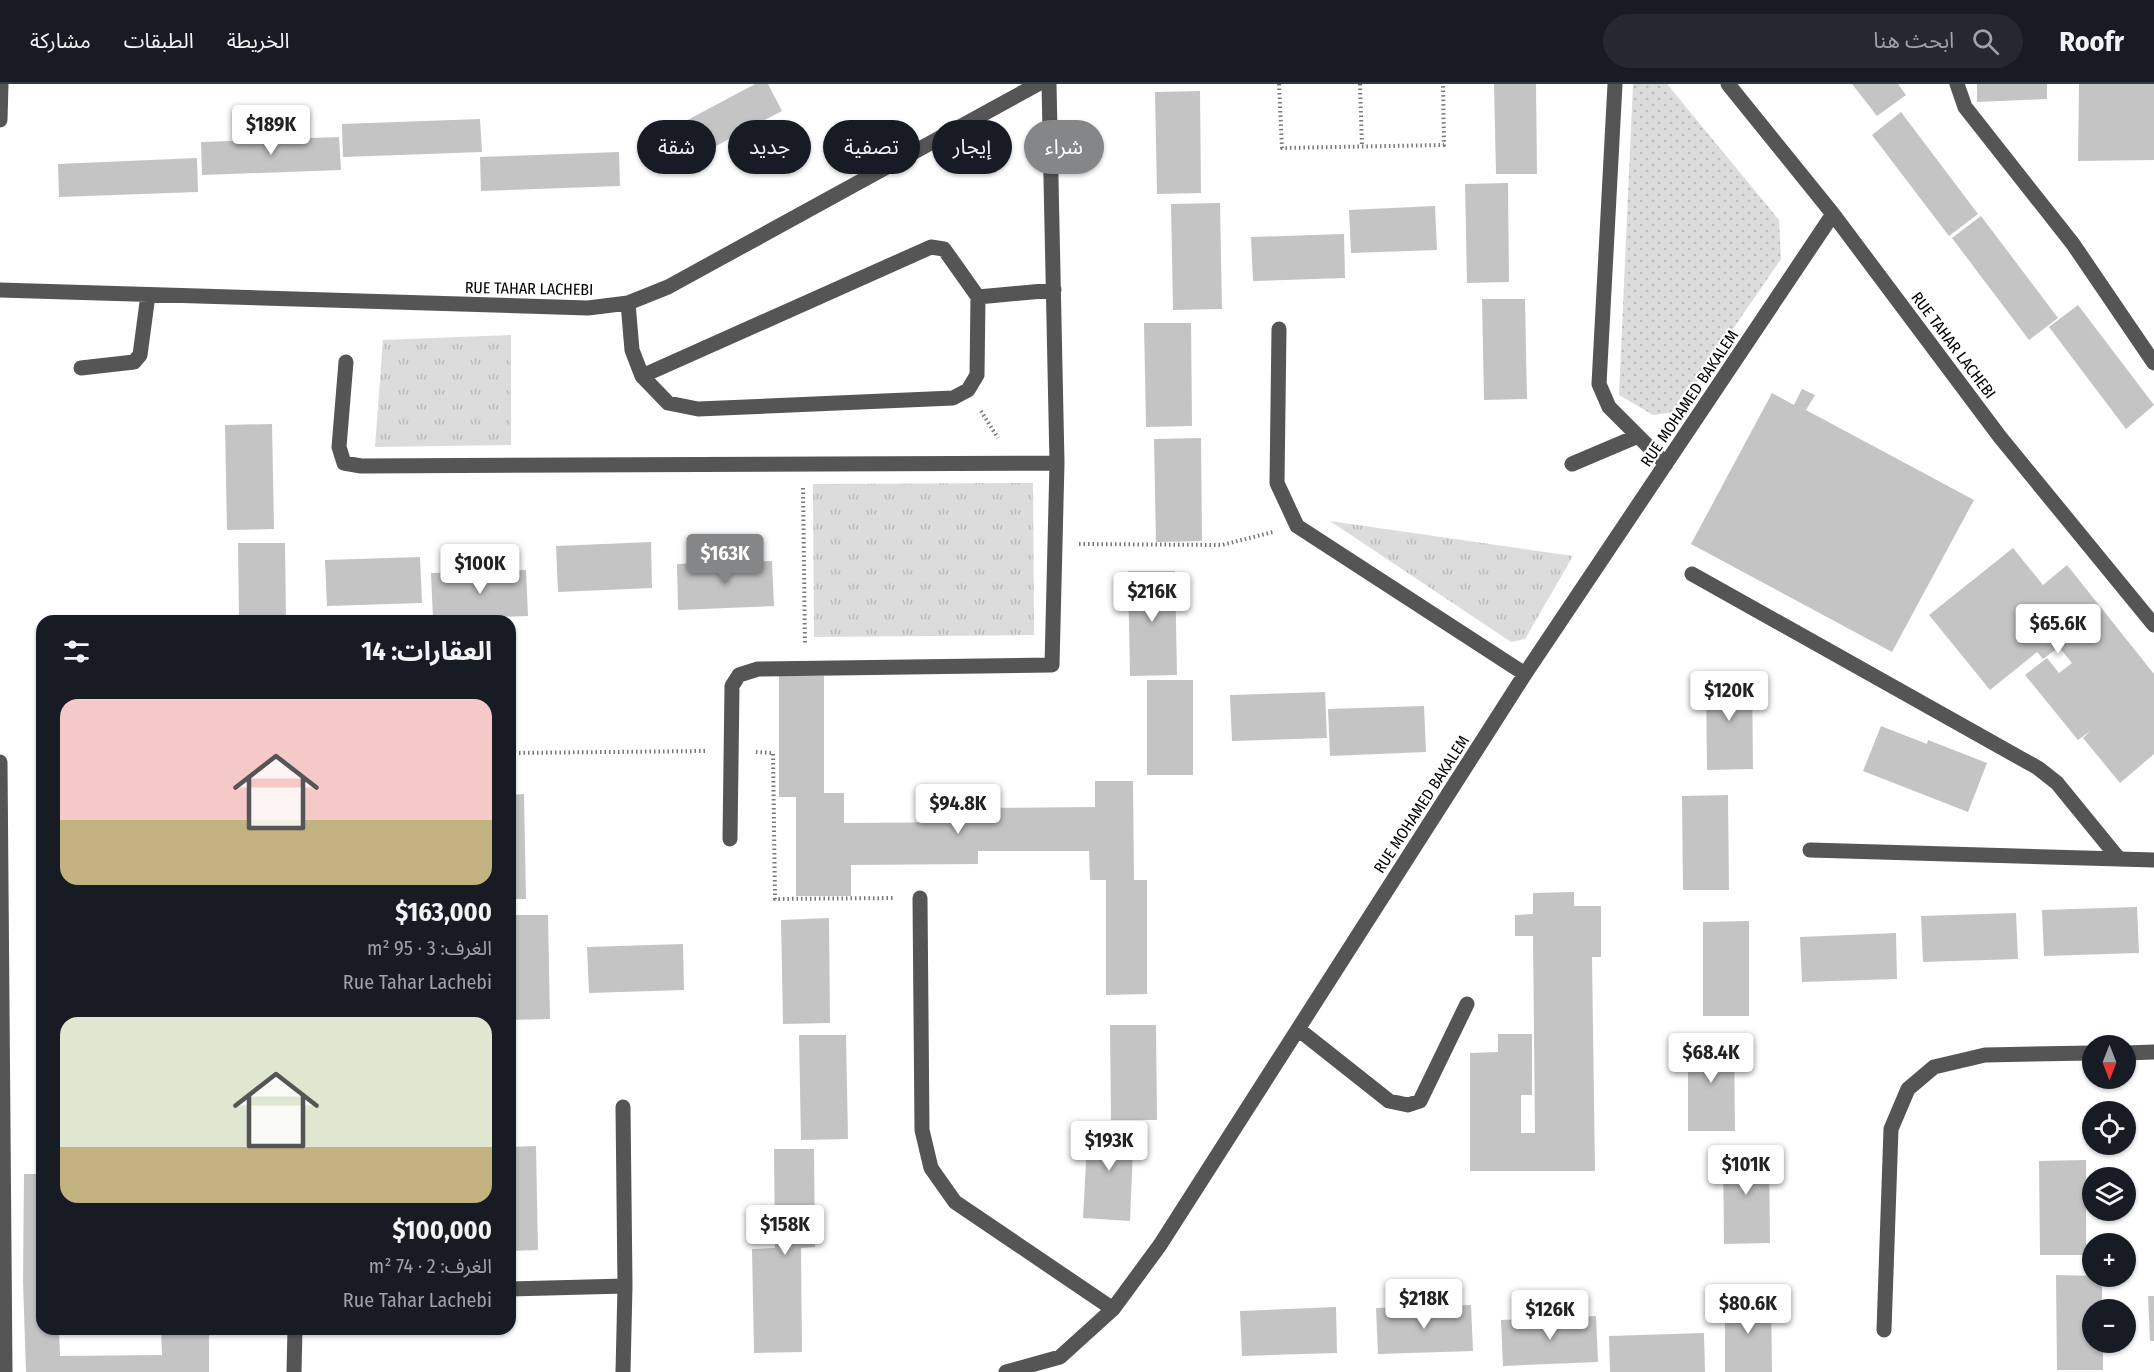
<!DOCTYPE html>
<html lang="ar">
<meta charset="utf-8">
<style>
body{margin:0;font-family:"Fira Sans Condensed","Noto Sans Arabic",sans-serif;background:#242831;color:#f1f3f6;direction:rtl;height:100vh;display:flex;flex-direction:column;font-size:22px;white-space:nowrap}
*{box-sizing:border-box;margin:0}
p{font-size:20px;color:#9ea1a6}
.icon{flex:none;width:33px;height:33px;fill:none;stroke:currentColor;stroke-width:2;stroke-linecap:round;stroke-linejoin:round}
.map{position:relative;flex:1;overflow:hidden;direction:ltr}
.drawer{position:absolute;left:36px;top:531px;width:480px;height:720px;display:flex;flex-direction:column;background:#171b24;border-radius:18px;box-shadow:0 2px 4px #0004;direction:rtl}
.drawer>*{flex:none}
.hud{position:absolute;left:534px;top:36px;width:570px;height:54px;direction:rtl;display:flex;gap:12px}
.needle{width:39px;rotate:180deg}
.controls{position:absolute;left:2082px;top:951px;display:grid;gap:12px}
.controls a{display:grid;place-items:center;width:54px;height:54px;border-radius:50%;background:#171b24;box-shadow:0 2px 4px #0004;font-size:30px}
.price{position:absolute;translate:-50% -51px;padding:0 14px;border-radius:6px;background:#fff;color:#222;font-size:20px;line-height:39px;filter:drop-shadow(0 2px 3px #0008)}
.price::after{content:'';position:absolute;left:50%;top:36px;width:18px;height:14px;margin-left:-9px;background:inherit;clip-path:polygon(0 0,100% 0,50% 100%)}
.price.active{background:#858687;color:#fff}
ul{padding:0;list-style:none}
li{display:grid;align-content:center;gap:12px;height:318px;padding:0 24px}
li span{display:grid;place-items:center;height:186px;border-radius:18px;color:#555}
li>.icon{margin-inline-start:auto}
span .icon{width:108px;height:108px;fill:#fffc;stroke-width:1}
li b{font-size:26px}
h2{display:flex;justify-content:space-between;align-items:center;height:72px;padding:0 24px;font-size:26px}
.tag{padding:0 21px;border-radius:27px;background:#171b24;box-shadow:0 2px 4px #0004;font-size:21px;line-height:54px}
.tag.active{background:#858687;color:#fff}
header{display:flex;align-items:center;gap:36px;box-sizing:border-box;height:84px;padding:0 30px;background:#171b24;border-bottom:2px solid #363941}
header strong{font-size:28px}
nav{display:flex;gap:33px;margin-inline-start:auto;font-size:21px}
.search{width:420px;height:54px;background:#242831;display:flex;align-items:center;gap:15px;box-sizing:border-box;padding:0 21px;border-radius:33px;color:#9ea1a6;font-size:22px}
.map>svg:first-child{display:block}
.grass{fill:url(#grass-tufts)}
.park{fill:url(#park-dots)}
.building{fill:#c4c4c4}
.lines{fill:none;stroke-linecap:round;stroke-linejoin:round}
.path{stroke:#777;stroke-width:4;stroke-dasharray:1.5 3;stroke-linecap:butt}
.minor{stroke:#555;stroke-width:15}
.labels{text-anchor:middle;stroke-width:4.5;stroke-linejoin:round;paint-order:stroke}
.street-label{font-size:16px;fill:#000;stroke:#fff}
</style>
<header>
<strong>Roofr</strong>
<div class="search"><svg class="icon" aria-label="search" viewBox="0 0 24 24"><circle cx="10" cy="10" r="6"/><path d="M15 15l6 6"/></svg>ابحث هنا</div>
<nav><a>الخريطة</a><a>الطبقات</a><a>مشاركة</a></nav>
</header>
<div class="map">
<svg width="2154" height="1288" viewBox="0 0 2154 1288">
<defs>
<pattern id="grass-tufts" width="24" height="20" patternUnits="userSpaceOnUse" patternTransform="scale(1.5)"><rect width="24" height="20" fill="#dcdcdc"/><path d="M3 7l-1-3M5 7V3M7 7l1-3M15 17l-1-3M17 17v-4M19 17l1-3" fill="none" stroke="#bbb"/></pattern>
<pattern id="park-dots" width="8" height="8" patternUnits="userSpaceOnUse" patternTransform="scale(1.5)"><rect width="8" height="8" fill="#dcdcdc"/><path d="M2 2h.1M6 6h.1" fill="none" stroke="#bbb" stroke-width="1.8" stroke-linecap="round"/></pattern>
</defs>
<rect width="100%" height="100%" fill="#fff"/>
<path class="grass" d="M511,251v110l-136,2 8,-107z
M1033,399l1,152 -220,2 -1,-153z
M1330,437l243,35 -48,83 -14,3z"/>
<path class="park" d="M1633,0h34l112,136 2,39 -105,153 -23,3 -34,-20z"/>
<path class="building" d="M755,0h13l14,27 -113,60 -17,-32z
M1494,0h42l1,90h-41z
M1852,0h46l8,11 -29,21z
M1977,0h70v15l-70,3z
M2079,0h75v76l-76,1z
M1200,7l1,102 -44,1 -2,-102z
M1901,28l77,102 -29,22 -77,-101z
M480,35l2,33 -139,5 -1,-33z
M339,53l2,33 -139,5 -1,-33z
M619,68l1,34 -139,5 -1,-34z
M197,74l1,34 -139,5 -1,-33z
M1508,99l1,99 -42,1 -2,-99z
M1220,119l2,106 -49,1 -2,-106z
M1435,122l2,44 -86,3 -2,-43z
M1981,132l77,102 -29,22 -77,-102z
M1344,150l1,44 -92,3 -2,-44z
M1482,215h43l2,100 -43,1z
M2078,221l76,100 -28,24 -77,-102z
M1144,239h47l1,103 -46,1z
M1802,305l13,6 -9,15 168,90 -82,152 -201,-108 81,-151 22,12z
M272,340l2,105 -47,1 -2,-105z
M1201,354l1,103 -46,1 -2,-103z
M651,458l1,46 -94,4 -2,-46z
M238,459h47l1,78h-47z
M2013,464l30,37 24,-20 87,109v80l-34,29 -37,-45 7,-7 -12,9 -53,-65 22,-17 12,15 13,-10 -13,-16 -16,12 -6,-7 -47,38 -61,-75z
M420,473l2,46 -95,3 -2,-46z
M772,477l2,45 -96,4 -1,-46z
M526,486l2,46 -95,3 -2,-46z
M1128,487h47l2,104 -47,1z
M1706,591h46l1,94 -46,1z
M779,592h45v117h20v30l135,-1v-14l116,-1v-26h38l1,99h13v114l-41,1v-115h-16l-1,-29h-111v13l-127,1v31h-55v-99h-17z
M1147,596h46v95h-46z
M1325,608l2,46 -95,3 -2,-46z
M1424,622l2,46 -96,4 -2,-47z
M1881,642l46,18 1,-4 59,23 -19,49 -105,-41z
M524,710l2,105h-16v-104z
M1728,711l1,95h-46l-1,-94z
M1574,808v14h27v51h-9l3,214h-125v-118l28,-1v-18h34v61h-11v38h14l-2,-197h-18v-21l18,-1v-21z
M2137,823l2,46 -95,3 -2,-46z
M2016,829l2,46 -95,3 -2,-46z
M510,831h38l2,104 -40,1z
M829,834l1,105 -47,1 -2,-104z
M1749,837v95h-46v-94z
M1896,849l1,46 -95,3 -2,-45z
M683,860l1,46 -95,3 -2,-46z
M1110,941h46l1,95h-46z
M799,951h47l2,104 -47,1z
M1734,952l1,95h-47v-94z
M1088,1040l46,2 -4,95 -47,-3z
M536,1062l2,104 -28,1v-104z
M774,1065h40l1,98 -14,1 1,104 -48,1 -2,-104 23,-1z
M1723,1065h46l1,94 -46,1z
M2086,1076v95h-46l-1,-94z
M24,1090h18v155h17l1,27 102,-1 -1,-26h48v43h-183l-3,-91z
M2056,1191l46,1v34h-10v32h11v28h-46z
M2148,1212h6v45h-4z
M1725,1213h46l1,75h-47z
M1471,1221l2,46 -95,3 -2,-46z
M1336,1223l1,46 -95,3 -2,-45z
M1596,1232l2,46 -95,4 -2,-46z
M1704,1249l1,39h-95l-1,-36z"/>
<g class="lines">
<path class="path" d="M1279,0l3,64 162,-3 -1,-61
M1360,0l2,63
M981,327l17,27
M803,404l2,157
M1079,460l143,1 51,-13
M756,668l17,1 2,146 120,-1
M510,669l196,-2"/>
<path class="minor" d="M1615,0l-16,300 10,23 57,57
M1728,0l105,130 167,223 154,188
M1957,0l8,23 108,137 81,119
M0,36l1,-36
M0,206l588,18 40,-5 40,-16 370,-203
M628,219l4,47 10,26 26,27 30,6 255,-11 15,-8 9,-15 1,-78
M1279,245l-2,154 20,43 228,148
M346,278l-7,85 5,16 17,3 696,-3
M81,284l53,-6 6,-7 8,-60
M642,292l289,-129 13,2 34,48 76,-7
M1572,380l66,-28
M1692,490l346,194 19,15 62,76
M0,678l5,610
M730,755l2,-153 7,-11 19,-6 294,-4 5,-202 -8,-379
M1810,766l344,10
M920,814l2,232 9,38 24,34 158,107
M1298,945l91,72 19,4 12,-4 47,-97
M2126,969l28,-1
M623,1023l2,179 -2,86
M510,1205l115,-3
M1884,1246l7,-201 17,-40 26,-22 51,-12 107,-2
M294,1288l1,-43
M1006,1288l54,-15 53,-48 47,-64 365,-571 308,-460"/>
</g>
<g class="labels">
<g class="street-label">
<text transform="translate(529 204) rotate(1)" y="6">RUE TAHAR LACHEBI</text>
<text transform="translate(1954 261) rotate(53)" y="6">RUE TAHAR LACHEBI</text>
<text transform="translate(1689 314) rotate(-56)" y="6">RUE MOHAMED BAKALEM</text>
<text transform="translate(1421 720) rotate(-57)" y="6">RUE MOHAMED BAKALEM</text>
</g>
</g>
</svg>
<div class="controls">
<a><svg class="needle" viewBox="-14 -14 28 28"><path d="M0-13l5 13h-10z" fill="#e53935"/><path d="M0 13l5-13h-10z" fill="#9ea1a6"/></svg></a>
<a><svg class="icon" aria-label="locate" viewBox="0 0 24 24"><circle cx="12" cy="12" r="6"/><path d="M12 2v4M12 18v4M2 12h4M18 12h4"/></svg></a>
<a><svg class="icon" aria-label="layers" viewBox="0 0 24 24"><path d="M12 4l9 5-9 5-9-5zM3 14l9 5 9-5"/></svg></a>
<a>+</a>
<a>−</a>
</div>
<b class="price" style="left:271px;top:72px">$189K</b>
<b class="price active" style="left:725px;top:501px">$163K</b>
<b class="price" style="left:480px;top:511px">$100K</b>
<b class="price" style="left:1152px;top:539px">$216K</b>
<b class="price" style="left:2058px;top:571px">$65.6K</b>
<b class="price" style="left:1729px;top:638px">$120K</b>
<b class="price" style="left:958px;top:751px">$94.8K</b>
<b class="price" style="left:1711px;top:1000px">$68.4K</b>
<b class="price" style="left:1109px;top:1088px">$193K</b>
<b class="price" style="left:1746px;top:1112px">$101K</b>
<b class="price" style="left:785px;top:1172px">$158K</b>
<b class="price" style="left:1424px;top:1246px">$218K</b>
<b class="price" style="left:1748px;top:1251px">$80.6K</b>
<b class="price" style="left:1550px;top:1257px">$126K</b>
<div class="hud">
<a class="tag active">شراء</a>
<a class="tag">إيجار</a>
<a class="tag">تصفية</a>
<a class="tag">جديد</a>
<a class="tag">شقة</a>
</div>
<section class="drawer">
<h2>العقارات: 14<svg class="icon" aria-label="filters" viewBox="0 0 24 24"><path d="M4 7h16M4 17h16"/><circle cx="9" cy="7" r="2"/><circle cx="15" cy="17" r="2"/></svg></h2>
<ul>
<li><span style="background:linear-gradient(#f6c9c9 65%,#c2b280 0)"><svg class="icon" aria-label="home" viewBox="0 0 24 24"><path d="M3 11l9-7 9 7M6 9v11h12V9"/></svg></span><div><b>$163,000</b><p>الغرف: 3 · 95 m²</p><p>Rue Tahar Lachebi</p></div></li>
<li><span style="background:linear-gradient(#dfe7d0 70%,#c2b280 0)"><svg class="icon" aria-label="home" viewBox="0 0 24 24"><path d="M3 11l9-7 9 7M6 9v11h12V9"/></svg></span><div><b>$100,000</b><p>الغرف: 2 · 74 m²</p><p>Rue Tahar Lachebi</p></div></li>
</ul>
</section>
</div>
